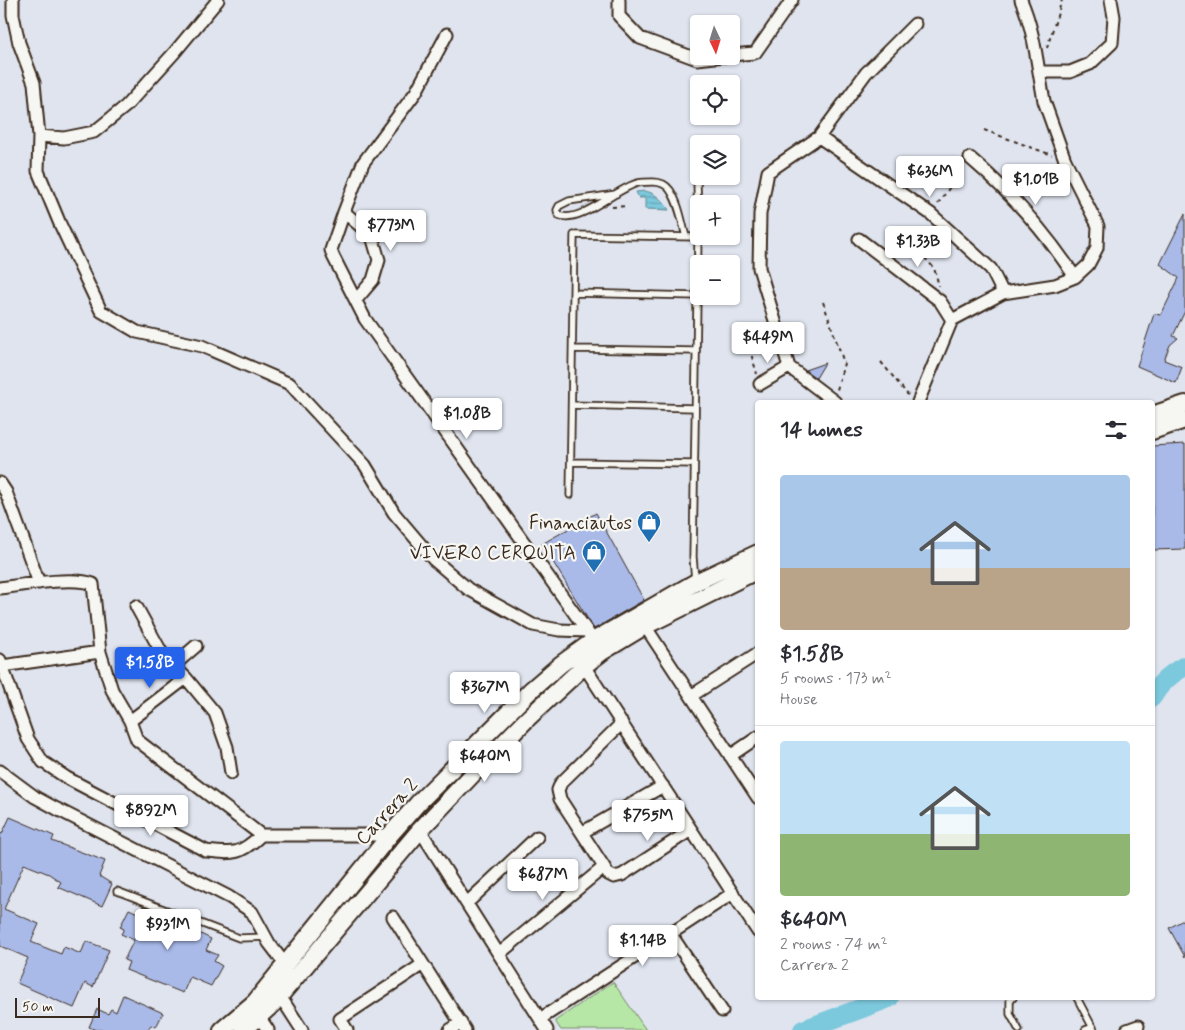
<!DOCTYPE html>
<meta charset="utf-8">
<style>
body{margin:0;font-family:Mynerve,sans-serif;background:#f2f2f3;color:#2b2b33;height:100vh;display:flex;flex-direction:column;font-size:19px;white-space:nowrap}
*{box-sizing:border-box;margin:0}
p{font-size:16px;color:#7c7c81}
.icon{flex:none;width:28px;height:28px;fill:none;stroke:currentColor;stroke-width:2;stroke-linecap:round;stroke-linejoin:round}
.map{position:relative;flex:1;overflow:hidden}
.panel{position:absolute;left:755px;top:400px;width:400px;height:600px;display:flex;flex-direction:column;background:#fff;border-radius:5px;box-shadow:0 1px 4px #0004}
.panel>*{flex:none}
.needle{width:32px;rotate:176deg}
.controls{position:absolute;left:690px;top:15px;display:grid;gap:10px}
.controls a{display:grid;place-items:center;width:50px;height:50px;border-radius:5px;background:#fff;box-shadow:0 1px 4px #0004;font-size:25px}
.scale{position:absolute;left:15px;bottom:12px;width:85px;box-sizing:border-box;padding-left:5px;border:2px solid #3b2a1e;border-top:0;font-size:14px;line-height:18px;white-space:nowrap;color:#3b2a1e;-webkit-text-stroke:4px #f6f6f2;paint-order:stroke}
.price{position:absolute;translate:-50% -42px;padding:0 11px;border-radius:5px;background:#fff;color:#222;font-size:16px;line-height:32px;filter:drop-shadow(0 1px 2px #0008)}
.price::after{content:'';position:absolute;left:50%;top:30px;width:15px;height:11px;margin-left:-8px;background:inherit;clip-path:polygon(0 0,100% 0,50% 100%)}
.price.active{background:#2563eb;color:#fff}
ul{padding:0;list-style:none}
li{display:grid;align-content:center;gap:10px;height:265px;padding:0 25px}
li+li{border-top:1px solid #e1e1e2}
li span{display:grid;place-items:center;height:155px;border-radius:5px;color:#555}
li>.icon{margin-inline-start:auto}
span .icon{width:90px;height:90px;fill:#fffc;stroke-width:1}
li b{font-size:21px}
h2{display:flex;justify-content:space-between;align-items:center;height:60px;padding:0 25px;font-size:21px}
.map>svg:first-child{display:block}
.green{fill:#b6e7a7;stroke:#788862}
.water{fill:url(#water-rules);stroke:#628990}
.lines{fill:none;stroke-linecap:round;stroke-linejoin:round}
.river{stroke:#7cc8dc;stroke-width:20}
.building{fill:#a9bae9;stroke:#3b2a1e}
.service-casing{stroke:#3b2a1e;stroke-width:9}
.minor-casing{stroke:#3b2a1e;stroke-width:15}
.secondary-casing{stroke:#3b2a1e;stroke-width:20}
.path{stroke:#3b2a1e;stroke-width:2;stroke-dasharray:4 4;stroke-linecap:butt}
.service{stroke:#f6f6f2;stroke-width:5.5}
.minor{stroke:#f6f6f2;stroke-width:11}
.secondary{stroke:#f6f6f2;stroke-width:16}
.labels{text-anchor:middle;stroke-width:4.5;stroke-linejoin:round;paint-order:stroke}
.poi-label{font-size:19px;fill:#3b2a1e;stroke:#f6f6f2;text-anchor:end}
.street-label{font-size:19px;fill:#3b2a1e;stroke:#f6f6f2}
</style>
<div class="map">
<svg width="1185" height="1030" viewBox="0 0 1185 1030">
<defs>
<pattern id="water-rules" width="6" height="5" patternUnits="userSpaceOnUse" patternTransform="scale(1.25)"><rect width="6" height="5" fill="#7cc8dc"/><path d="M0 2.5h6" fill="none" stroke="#67a3b2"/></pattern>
</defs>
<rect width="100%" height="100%" fill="#dfe4ef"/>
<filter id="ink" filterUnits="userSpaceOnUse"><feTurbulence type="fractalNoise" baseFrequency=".02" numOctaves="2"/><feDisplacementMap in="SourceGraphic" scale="10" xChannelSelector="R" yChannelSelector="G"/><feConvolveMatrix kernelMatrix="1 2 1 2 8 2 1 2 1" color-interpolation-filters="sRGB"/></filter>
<g filter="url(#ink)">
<path class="green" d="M613,982l33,48h-85l-6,-9z"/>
<path class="water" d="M645,191c11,2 18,10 24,19l-24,-1v-11h-6l-3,-6z"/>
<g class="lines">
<path class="river" d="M1152,697c7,-13 20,-24 33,-31
M803,1030l86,-32"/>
</g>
<path class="building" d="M1185,214v97l-12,25 5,2 -8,7 -6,15 18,7 -6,16 -39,-17 17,-52 7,1 18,-37 -19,-14z
M825,363l-9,15 -11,-8z
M1185,444v105l-33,1v-104z
M596,513l48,87 -50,29 -52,-85z
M10,817l44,19 -2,5 53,20 -6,15 13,8 -10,22 -44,-19 3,-5 -12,-8 -25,-10 -20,45 35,15 -8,18 30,12 3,-7 17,7 5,-13 23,9 -16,37 -8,-4 -11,25 -57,-25 11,-25 -28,-12v-113l2,1z
M143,906l68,33 -5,11 12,5 -4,6 8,5 -11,20 -21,-9 -7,16 -57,-23 3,-8 -5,-2 10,-20 -13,-6 3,-5 -4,-2 9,-18 11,5z
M1185,919v38l-16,-29z
M123,995l40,18 -7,14 -5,-2 -3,5h-52l-7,-3 8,-18 11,5 3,-5 5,3z"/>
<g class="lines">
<g class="service-casing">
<path id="service" d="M616,194l-47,7 -10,5 -2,4 1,5c22,10 58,-27 80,-32 5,-1 11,-1 15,-1 7,0 13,2 17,8 9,13 12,32 16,47
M574,293l123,3
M573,349l123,2
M572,405l123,3
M571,462l123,2
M570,495l4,-260 124,2
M695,580l-2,-23 5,-320 -1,-60
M117,891l122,47 27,-1
M1013,998l-3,1v15l9,16
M1077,998l17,32
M1085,1030l8,-3"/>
</g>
<g class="minor-casing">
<path id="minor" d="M13,0v15l6,28 15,40 5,53 -1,35 22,53 41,87 36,21 65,14 88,38 75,81 29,48 39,46 35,30 65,36 26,5 28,1 6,10
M619,0v16l21,22 57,21 27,-3
M1021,0c10,23 14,47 18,72h31l20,-8 22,-21 2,-26 -3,-17
M447,34l-31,58 -53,71 -19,49 -13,38 2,6 32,63 222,312
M731,55l24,-2 37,-53
M39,136l25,2 30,-6 32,-26 48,-53 44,-53
M819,137l112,77 60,55 12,24
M970,158c41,35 76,75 105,119
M344,212l28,24 7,24 -6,20 -17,20
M859,239l81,62 12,19
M760,384l29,-17
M835,402l-46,-35 -30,-99 1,-54 8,-42 51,-35 47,-64 49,-49
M918,402l34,-82 51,-27 52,-8 20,-8 13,-12 9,-17 1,-22 -33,-66 -21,-59 -5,-29
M0,483l6,9 33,91
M0,588c22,-3 74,-12 93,-4l7,68 12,38 18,31 7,19 124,95h129
M136,606l28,51 22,21 29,35 12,34 4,26
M645,626l113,172
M0,660l28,79 15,23 24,16 139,73c28,3 34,4 55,-16
M2,666l98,-14
M173,666l23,-20
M584,666l174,266
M691,696l67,-43
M130,721l56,-43
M622,723l-61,60 -3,7 2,9 44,68 4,7 6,3 8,-2 69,-45
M730,756l28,-19
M0,771l35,26 22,12 172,88 23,15 17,31 16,21
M420,830l127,200
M583,832l80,-46
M467,903l70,-66
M393,917l72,113
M670,933l52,78
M499,954l105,-87
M280,996l22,34
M259,1017l9,13
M540,1019l193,-126
M347,1030l-7,-11 83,-55
M450,1030l11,-7
M1127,1030l11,-4"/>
</g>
<g class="secondary-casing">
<path id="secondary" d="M1152,415l33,-11
M1152,431l33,-11
M222,1030l33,-28 135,-167 29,-33 113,-113 29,-25 32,-23 103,-59 62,-29
M244,1030l29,-26 147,-174 53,-56 54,-55 57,-53 18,-14 43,-26 113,-56"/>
</g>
<path class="path" d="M1047,48l15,-48
M984,130l68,25
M938,204l26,-37
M612,207l14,-1
M903,234l31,34 5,18
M823,302l21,61 -7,27
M745,333l12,41
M881,362l27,33"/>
<use href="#service" class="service"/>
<use href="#minor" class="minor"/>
<use href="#secondary" class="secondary"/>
</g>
</g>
<defs>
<g id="shop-pin" transform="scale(1.25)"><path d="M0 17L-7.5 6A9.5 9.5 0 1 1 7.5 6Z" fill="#1f6fb2" stroke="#f6f6f2"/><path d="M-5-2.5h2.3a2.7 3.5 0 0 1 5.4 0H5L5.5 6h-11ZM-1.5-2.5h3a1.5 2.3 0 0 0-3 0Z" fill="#fff"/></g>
</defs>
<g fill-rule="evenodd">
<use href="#shop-pin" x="649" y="522"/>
<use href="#shop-pin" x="594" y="552"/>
</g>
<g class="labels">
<g class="poi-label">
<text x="632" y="529">Financiautos</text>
<text x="576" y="559">VIVERO CERQUITA</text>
</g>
<g class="street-label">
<text transform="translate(386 811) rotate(-48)" y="7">Carrera 2</text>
</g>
</g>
</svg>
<div class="controls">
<a><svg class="needle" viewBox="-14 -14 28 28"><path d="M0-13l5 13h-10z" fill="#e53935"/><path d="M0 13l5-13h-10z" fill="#7c7c81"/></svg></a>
<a><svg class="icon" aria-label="locate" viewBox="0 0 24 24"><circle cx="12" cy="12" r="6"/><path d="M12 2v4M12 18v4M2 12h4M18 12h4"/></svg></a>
<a><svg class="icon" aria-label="layers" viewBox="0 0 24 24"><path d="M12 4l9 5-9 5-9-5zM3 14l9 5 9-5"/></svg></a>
<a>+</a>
<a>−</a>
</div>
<div class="scale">50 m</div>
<b class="price" style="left:930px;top:198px">$636M</b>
<b class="price" style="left:1036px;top:206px">$1.01B</b>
<b class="price" style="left:391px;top:252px">$773M</b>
<b class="price" style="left:918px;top:268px">$1.33B</b>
<b class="price" style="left:768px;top:364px">$449M</b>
<b class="price" style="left:467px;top:440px">$1.08B</b>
<b class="price active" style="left:150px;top:689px">$1.58B</b>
<b class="price" style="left:485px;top:714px">$367M</b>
<b class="price" style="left:485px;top:783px">$640M</b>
<b class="price" style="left:151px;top:837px">$892M</b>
<b class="price" style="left:648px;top:842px">$755M</b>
<b class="price" style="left:543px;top:901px">$687M</b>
<b class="price" style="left:168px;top:951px">$931M</b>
<b class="price" style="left:643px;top:967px">$1.14B</b>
<section class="panel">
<h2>14 homes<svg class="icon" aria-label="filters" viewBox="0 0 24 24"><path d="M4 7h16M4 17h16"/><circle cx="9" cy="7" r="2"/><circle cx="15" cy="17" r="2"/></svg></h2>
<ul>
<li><span style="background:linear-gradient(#a9c7e8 60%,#b9a48a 0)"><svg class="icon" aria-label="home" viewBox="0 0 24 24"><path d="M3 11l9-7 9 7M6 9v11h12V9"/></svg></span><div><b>$1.58B</b><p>5 rooms · 173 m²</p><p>House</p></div></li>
<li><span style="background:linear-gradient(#bfe0f5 60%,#8fb573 0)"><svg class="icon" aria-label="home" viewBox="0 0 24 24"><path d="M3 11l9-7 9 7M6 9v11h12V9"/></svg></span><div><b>$640M</b><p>2 rooms · 74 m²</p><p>Carrera 2</p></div></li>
</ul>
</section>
</div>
